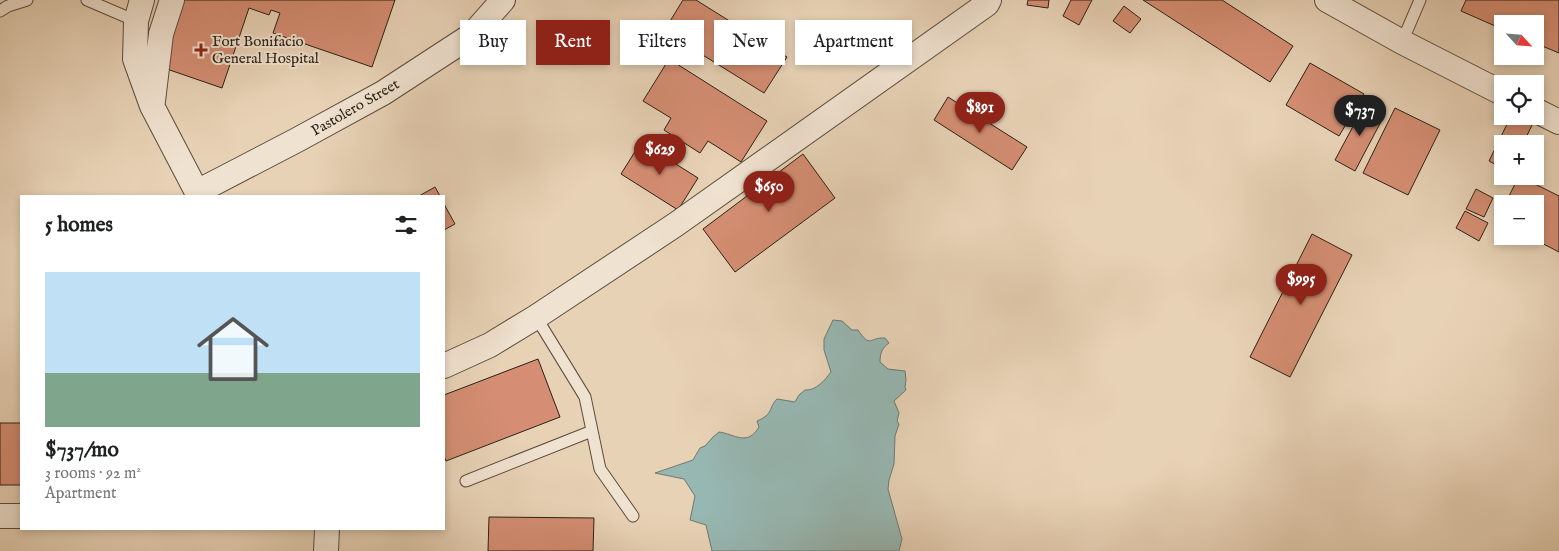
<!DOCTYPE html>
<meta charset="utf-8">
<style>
body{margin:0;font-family:"IM FELL English",serif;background:#f2f2f2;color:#202124;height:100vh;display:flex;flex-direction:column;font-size:19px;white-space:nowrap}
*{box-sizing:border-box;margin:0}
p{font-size:16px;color:#757577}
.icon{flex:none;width:28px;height:28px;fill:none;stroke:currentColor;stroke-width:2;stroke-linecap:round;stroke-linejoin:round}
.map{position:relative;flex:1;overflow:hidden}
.panel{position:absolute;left:20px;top:195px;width:425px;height:335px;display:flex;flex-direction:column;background:#fff;border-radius:0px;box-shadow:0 2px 8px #0003}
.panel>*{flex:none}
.top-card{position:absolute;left:460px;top:20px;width:475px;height:45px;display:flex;gap:10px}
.needle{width:32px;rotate:116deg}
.controls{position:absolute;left:1494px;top:15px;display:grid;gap:10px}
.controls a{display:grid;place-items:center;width:50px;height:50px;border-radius:0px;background:#fff;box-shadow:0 2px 8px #0003;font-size:25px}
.price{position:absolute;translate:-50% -42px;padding:0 11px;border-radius:18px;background:#8f2418;color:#fff;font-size:16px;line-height:32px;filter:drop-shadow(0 1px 2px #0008)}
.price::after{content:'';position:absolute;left:50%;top:30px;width:15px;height:11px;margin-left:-8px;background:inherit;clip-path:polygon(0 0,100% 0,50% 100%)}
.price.on{background:#222;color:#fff}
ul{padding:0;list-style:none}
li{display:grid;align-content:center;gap:10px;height:265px;padding:0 25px}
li+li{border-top:1px solid #e0e0e0}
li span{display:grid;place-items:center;height:155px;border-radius:0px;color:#555}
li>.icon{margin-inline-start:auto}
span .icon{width:90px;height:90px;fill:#fffc;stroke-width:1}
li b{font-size:21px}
h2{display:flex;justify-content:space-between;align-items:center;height:60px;padding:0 25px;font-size:21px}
.pill{padding:0 18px;border-radius:0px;background:#fff;box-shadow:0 2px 8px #0003;font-size:18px;line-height:45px}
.pill.on{background:#8f2418;color:#fff}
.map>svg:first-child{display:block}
.water{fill:#97b7b2;stroke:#6b7b73}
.building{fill:#d58e73;stroke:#2a2114}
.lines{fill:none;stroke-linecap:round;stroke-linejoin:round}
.service-casing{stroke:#5a4d3c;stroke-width:13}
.minor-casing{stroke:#5a4d3c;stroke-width:26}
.service{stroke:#f0e2d0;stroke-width:11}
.minor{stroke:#f0e2d0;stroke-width:24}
.poi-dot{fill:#8f2418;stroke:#f0e2d0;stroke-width:2}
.labels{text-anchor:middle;stroke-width:4;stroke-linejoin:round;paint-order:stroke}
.poi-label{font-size:15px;fill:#2a2114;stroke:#f0e2d0;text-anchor:start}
.street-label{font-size:15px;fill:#2a2114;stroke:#f0e2d0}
</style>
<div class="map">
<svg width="1559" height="551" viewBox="0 0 1559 551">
<rect width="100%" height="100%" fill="#e8d2b6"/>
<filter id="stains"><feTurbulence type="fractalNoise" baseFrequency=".004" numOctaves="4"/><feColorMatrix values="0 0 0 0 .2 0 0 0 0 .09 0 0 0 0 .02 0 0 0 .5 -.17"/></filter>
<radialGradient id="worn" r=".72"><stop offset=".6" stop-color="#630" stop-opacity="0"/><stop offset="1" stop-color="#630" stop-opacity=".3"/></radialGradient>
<path class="water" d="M833,320l9,1 10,9h6c13,19 11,7 27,8l4,5c-7,5 -9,10 -9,19l8,7 17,2 1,9 -1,7 1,3 -12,11 5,12 -2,8 2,3 -4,12 -1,28 -5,16 -1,9 14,50 -3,12h-187l-6,-26 -16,-5 5,-24 -11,-17 -29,-6 38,-13 7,-12 5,-2 8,-9 6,-5c16,2 28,15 40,-5l-2,-6c17,-7 11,-13 20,-22l18,3 4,-7 6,-5c11,1 20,-10 26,-18l-7,-22v-11z"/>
<path class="building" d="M184,0h211l-23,67 -99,-34 7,-20 -9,-3 -2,5 -20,-7 -27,80 -61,-21z
M683,0h13l91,57 -23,36 -100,-62z
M1028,0h21l-1,8 -21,-3z
M1071,0h21l-13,25 -16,-9z
M1143,0h79l71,46 -23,36z
M1466,0h93v53l-24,-10v-19h-33v5l-41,-18z
M1124,6l17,13 -11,14 -17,-12z
M669,59l98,62 -26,41 -33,-21 -8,12 -36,-23 7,-12 -28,-17z
M1310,63l54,31 -25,42 -53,-31z
M948,97l79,50 -15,23 -78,-50z
M1365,104l20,10 -30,57 -20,-11z
M1395,108l45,22 -32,65 -45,-22z
M1511,116l21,9 -9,19h-21v24l-13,-7z
M641,142l57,36 -20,32 -57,-36z
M803,154l32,44 -100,74 -32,-43z
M1519,176l40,20v56l-31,-16h7v-32h-30z
M435,187l5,9h-21z
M1476,189l17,9 -9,19 -18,-8z
M444,204l11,20 -11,6z
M1502,208v15l-5,-3z
M1465,211l23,12 -9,18 -23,-13z
M1312,234l40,21 -62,122 -40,-20z
M538,359l22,58 -114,44 -2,-5v-61z
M0,423h21v62h-21z
M489,517l105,1 -1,33h-105z"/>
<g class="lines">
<g class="service-casing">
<path id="service" d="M87,0l49,21
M0,11l8,-5 19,-6
M1402,42l18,-42
M536,317l49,80 15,72 33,47
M466,481l126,-50"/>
</g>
<g class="minor-casing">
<path id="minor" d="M142,0l-6,21 -1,38 17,47 47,90
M1327,0l75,42 100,51
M153,101l8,-67 11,-34
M1535,110l24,12
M197,192l100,-52 86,-47 89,-58 31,-35
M444,366l46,-21 46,-28 139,-92 312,-221 2,-4
M0,516h21
M326,551l1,-22"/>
</g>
<use href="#service" class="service"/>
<use href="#minor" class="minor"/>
</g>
<path class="poi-dot" d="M198.5 42.5h5v5h5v5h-5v5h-5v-5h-5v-5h5z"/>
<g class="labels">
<g class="poi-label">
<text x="212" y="46">Fort Bonifacio<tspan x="212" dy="17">General Hospital</tspan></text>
</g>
<g class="street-label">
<text transform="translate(355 107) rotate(-30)" y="5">Pastolero Street</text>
</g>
</g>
<rect width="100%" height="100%" filter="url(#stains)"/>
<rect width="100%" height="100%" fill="url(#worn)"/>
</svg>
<div class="controls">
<a><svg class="needle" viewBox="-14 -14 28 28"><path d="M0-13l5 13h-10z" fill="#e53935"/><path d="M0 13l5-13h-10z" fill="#757577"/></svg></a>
<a><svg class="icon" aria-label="locate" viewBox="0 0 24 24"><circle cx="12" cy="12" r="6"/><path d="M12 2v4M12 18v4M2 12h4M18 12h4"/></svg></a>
<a>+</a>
<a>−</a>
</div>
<b class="price" style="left:980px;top:134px">$891</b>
<b class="price on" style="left:1360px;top:137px">$737</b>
<b class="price" style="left:660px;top:176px">$629</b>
<b class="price" style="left:769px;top:213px">$650</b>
<b class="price" style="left:1301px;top:306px">$995</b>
<div class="top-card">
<a class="pill">Buy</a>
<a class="pill on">Rent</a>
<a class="pill">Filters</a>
<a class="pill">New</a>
<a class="pill">Apartment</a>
</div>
<section class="panel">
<h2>5 homes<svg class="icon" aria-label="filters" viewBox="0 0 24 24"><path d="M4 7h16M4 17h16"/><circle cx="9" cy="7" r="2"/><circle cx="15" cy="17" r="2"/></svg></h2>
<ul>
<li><span style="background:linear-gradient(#bfe0f5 65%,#7fa58c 0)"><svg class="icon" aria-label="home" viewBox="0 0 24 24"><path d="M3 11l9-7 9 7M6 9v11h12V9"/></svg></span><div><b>$737/mo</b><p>3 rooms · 92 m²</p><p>Apartment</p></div></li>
</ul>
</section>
</div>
